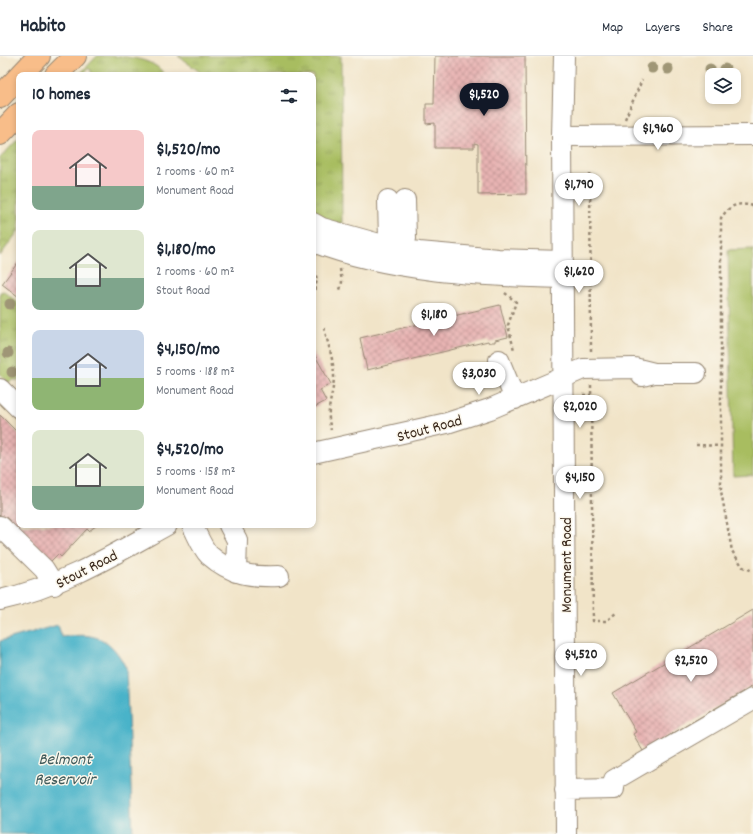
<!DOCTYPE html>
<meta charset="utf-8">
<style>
body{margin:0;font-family:Dekko,sans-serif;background:#f2f2f3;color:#1f2937;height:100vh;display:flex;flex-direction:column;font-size:15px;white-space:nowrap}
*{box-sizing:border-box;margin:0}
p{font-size:13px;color:#747a83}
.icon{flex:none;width:22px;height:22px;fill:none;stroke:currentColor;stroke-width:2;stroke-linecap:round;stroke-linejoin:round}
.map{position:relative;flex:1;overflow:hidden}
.drawer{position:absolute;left:16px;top:16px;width:300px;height:456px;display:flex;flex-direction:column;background:#fff;border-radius:8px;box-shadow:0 2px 6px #0003}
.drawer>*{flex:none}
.fabs{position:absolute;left:705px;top:12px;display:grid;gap:8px}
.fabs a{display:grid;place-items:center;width:36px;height:36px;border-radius:8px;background:#fff;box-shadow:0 2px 6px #0003;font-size:20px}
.price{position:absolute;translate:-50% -34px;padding:0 9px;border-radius:14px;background:#fff;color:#222;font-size:13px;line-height:26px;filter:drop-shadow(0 1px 2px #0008)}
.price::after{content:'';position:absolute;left:50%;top:24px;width:12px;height:9px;margin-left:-6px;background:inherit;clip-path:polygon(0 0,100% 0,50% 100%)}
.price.active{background:#111827;color:#fff}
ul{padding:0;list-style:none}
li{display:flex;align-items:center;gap:12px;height:100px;padding:0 16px}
li span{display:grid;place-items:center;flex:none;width:112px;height:80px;border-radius:8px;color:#555}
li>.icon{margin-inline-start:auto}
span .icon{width:48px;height:48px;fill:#fffc;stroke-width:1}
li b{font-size:17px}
h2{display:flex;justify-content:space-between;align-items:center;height:48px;padding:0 16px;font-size:17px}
header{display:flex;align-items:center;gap:24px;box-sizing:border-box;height:56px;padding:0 20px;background:#fff;border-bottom:1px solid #e0e1e3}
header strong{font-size:19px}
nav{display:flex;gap:22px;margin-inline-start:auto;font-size:14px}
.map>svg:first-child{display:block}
.grass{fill:url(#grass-tufts);stroke:#727440}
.garden{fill:#a8bd61;stroke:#727440}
.water{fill:#4ab3c9;stroke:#426e74}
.building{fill:url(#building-cross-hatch)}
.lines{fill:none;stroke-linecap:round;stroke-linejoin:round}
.minor-casing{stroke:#968773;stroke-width:22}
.highway-casing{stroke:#968773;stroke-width:24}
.path{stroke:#968773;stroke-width:2.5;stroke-dasharray:3 3;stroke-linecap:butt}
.minor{stroke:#fff;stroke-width:20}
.highway{stroke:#f8bd89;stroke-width:22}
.tree{fill:#9f9676}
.labels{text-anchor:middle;stroke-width:3;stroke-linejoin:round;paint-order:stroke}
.street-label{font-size:16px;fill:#3b2a1e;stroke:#fbf7ec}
.water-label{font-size:17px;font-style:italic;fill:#405a5a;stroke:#fbf7ec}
</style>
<header>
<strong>Habito</strong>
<nav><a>Map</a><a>Layers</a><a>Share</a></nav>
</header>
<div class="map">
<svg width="753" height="778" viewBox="0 0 753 778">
<defs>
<pattern id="grass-tufts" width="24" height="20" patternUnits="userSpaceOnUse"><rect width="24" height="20" fill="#a8bd61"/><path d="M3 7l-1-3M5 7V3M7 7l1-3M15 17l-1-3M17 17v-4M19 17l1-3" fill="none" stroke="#8a9a4f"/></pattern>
<pattern id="building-cross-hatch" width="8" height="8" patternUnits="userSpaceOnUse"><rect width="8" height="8" fill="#e8b4b3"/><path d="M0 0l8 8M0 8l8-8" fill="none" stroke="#bd9391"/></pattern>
</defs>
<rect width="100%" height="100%" fill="#fbf7ec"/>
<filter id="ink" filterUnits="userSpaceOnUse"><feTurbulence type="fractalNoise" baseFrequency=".025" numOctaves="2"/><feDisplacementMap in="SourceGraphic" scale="8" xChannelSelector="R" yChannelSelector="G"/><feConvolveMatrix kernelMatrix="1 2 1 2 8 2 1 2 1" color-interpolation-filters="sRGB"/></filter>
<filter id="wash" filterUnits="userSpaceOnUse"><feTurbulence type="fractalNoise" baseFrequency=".012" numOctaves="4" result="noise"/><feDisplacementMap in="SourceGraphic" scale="16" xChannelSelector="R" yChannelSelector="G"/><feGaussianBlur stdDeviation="0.9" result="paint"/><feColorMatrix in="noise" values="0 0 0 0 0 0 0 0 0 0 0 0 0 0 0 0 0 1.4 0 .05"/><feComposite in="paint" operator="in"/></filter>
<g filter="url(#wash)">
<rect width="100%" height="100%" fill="#f1e4c8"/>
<path class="grass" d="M97,0c23,0 56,0 68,19h-72l-4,-7 -7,7h-3z
M178,0h163l1,169 -29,-10v-140h-109z
M19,82v92l-19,26v-98z
M4,235l15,13v76h-7l-4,3 -8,-9v-82z"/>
<path class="garden" d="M753,193v226l-20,1 -5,-226z"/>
<path class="water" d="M58,569l4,12c32,-5 49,0 64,31l7,166h-133v-193z"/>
<g id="blocks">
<path class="building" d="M435,0h90l1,138 -48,1v-51l-4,-1v5h-39v-25l-9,1v-20h8z
M19,205v36l-17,-13z
M500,249l8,32 -13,3v2h-3l-3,1 -1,-2 -121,29 -7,-32z
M313,296l18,32 -11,6 6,11 -13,7z
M0,359l19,19v91h78l-8,6 -2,-2 -26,28 -3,-3 -9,9 -49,-47z
M753,554v76l-110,65 -10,-17 3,-2 -23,-39z"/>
</g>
</g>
<g filter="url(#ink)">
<use href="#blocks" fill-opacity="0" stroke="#968773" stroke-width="1"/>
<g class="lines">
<g class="minor-casing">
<path id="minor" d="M564,0l-2,80 4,698
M562,80l191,-1
M388,144l1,40 8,9
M313,167l9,5 75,21 22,3 79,7 65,2
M313,186c78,30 167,34 250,36
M395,203l2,-10 9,-10 -1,-39
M499,304l16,39
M642,320l12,-3h42
M0,333l19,19
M313,397l134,-30 43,-14 93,-40 51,-1 20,5
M192,469c5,9 10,23 17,30 23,20 42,22 70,21
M229,469l8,15 -1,32
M0,470l44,43 10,16
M0,544c61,-13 113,-45 167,-75
M565,734l49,-1v-9l139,-81"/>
</g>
<g class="highway-casing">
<path id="highway" d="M21,19l18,-19
M56,19l19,-19
M0,41l19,-20
M0,78l19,-20"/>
</g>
<path class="path" d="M625,63l17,-39
M590,118l1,178
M753,150c-16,-4 -23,-1 -32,12v273l11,60 11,16 10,4
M313,208l4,16 -4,16
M340,213l2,13 -2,8
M505,237l11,9 -8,23 6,25
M324,272c4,16 10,33 10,49 -1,22 -9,31 -3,53
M591,329l2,236h13l10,-8
M583,339h8
M696,389l26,1"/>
<use href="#minor" class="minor"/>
<use href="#highway" class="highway"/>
</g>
<g class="tree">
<circle cx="652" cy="12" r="5.5"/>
<circle cx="668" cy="13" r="5.5"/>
<circle cx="710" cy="13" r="5.5"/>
<circle cx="725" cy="13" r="5.5"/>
<circle cx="10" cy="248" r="5.5"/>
<circle cx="8" cy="297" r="5.5"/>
<circle cx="12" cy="316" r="5.5"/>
</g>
</g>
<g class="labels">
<g class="street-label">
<text transform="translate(429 371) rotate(-15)" y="6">Stout Road</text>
<text transform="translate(565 509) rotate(-90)" y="6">Monument Road</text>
<text transform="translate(86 512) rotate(-27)" y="6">Stout Road</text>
</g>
<g class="water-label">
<text x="65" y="708">Belmont<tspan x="65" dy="20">Reservoir</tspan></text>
</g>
</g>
</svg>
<div class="fabs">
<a><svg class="icon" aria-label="layers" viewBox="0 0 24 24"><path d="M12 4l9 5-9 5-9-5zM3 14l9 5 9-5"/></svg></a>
</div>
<b class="price active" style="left:484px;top:61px">$1,520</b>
<b class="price" style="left:658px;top:95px">$1,960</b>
<b class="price" style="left:579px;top:151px">$1,790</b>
<b class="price" style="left:579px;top:238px">$1,620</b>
<b class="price" style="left:434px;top:281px">$1,180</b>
<b class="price" style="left:479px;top:340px">$3,030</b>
<b class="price" style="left:580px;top:373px">$2,020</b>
<b class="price" style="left:580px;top:444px">$4,150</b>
<b class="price" style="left:581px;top:621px">$4,520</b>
<b class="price" style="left:691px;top:627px">$2,520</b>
<section class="drawer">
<h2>10 homes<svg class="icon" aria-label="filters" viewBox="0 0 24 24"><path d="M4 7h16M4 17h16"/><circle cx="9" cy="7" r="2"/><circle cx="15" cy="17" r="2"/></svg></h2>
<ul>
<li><span style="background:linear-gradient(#f6c9c9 70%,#7fa58c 0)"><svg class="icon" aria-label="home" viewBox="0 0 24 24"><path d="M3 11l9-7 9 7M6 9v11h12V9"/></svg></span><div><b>$1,520/mo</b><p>2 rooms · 60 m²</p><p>Monument Road</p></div></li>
<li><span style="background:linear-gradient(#dfe7d0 60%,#7fa58c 0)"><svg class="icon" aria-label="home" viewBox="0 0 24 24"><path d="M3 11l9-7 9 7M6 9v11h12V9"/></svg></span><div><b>$1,180/mo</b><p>2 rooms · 60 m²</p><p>Stout Road</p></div></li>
<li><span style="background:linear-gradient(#c9d6e8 60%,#8fb573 0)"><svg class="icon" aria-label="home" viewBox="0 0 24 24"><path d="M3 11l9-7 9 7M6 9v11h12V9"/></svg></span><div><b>$4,150/mo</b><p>5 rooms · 188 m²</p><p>Monument Road</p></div></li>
<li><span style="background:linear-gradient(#dfe7d0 70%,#7fa58c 0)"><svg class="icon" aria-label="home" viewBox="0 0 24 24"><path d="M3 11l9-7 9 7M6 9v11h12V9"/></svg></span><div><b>$4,520/mo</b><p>5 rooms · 158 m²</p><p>Monument Road</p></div></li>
</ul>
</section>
</div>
